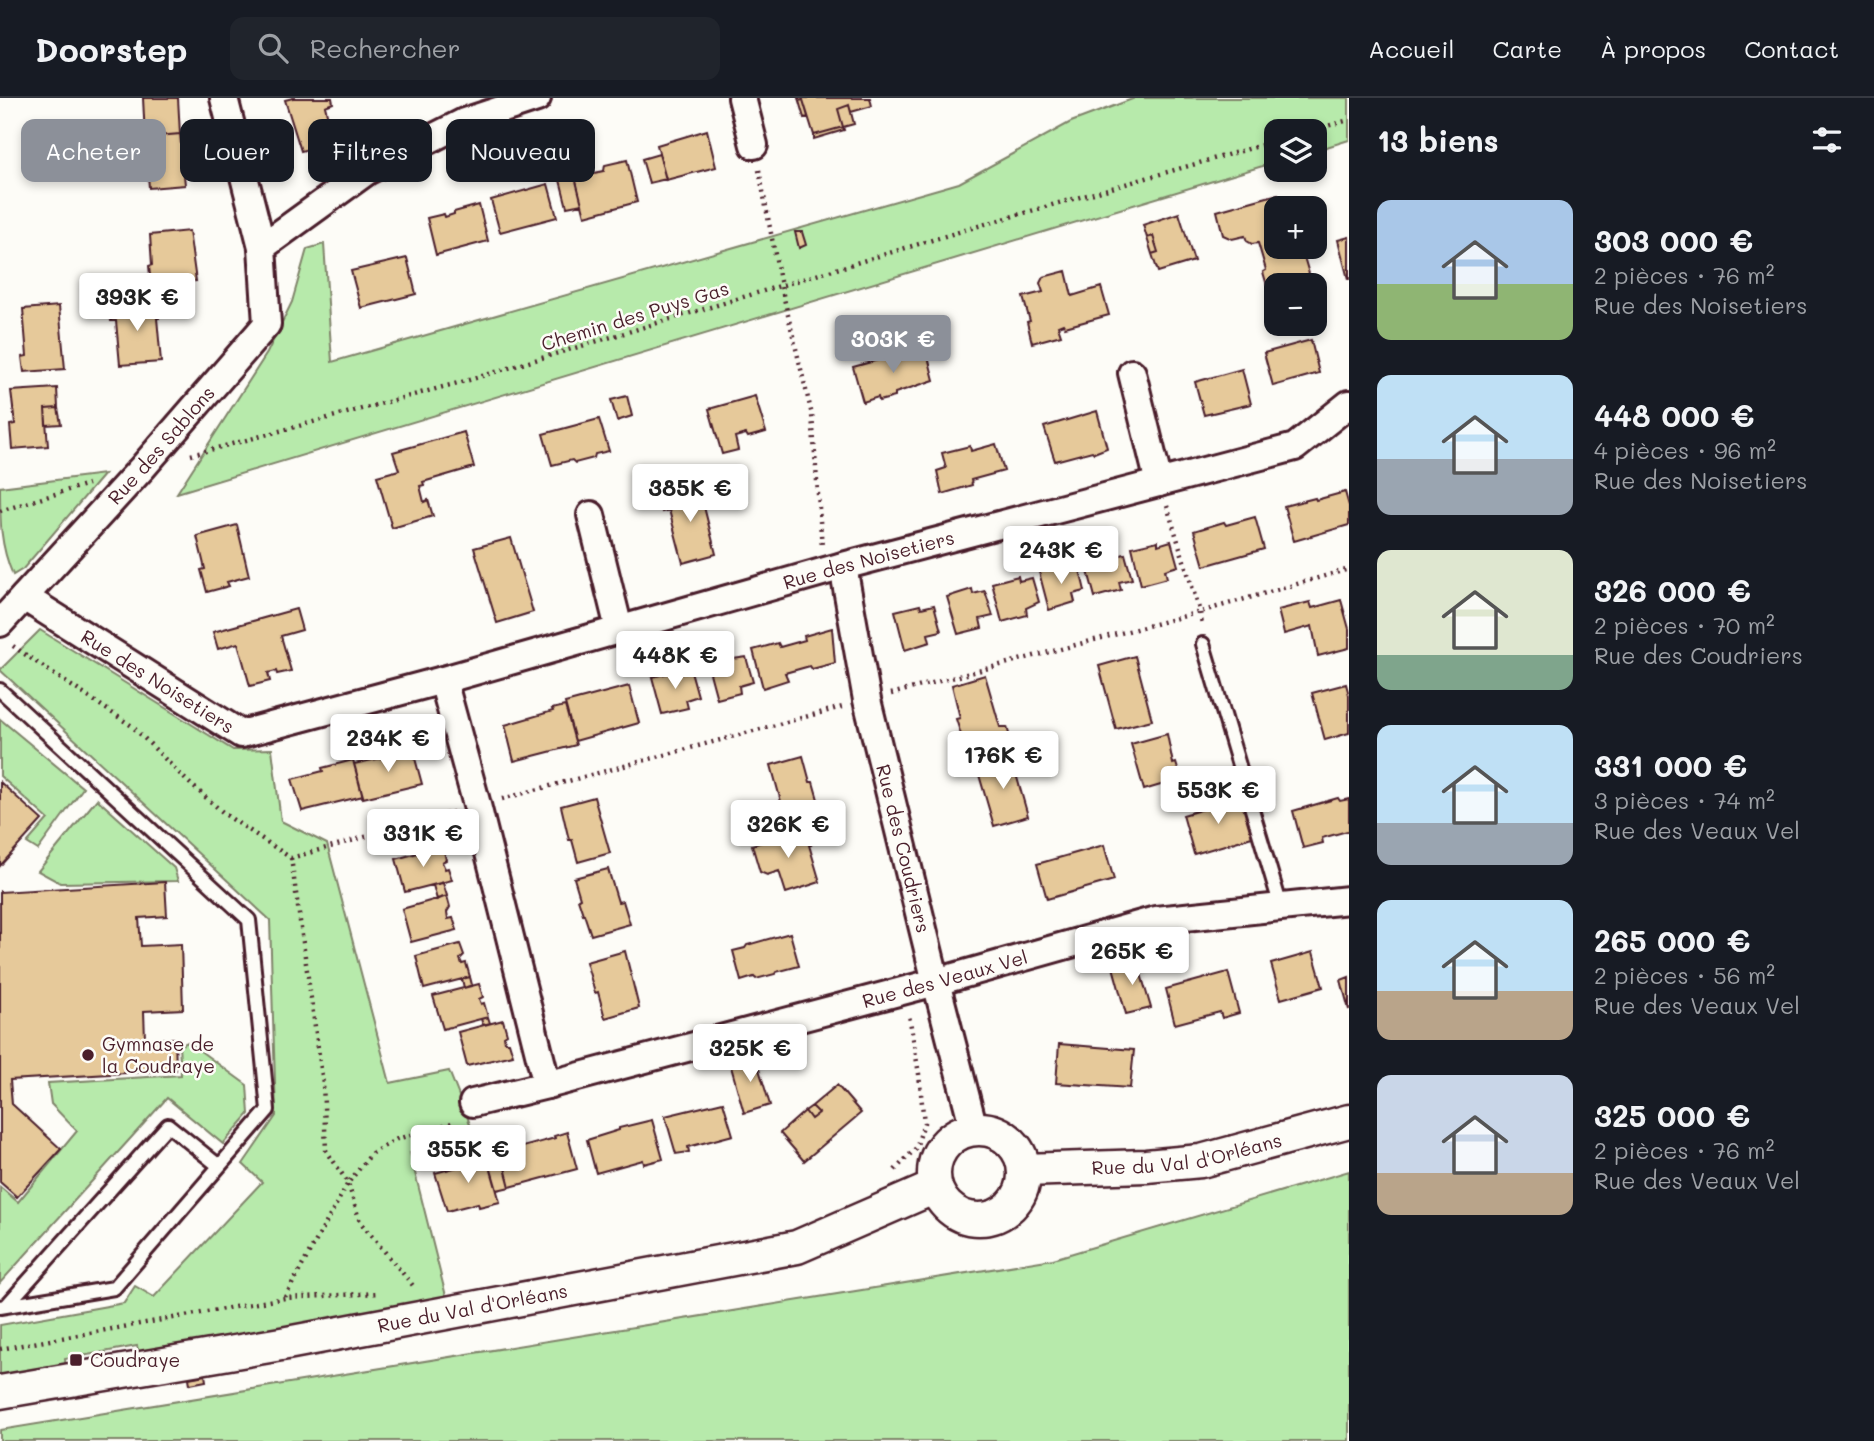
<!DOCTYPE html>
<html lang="fr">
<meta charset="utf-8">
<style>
body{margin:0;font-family:Mali,sans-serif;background:#20242c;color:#f1f3f6;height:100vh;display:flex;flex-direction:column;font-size:26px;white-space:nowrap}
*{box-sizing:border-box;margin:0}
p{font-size:23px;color:#9ea1a6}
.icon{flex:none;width:38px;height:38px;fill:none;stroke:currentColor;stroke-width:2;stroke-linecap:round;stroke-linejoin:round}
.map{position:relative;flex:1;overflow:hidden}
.side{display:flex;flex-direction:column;background:#171b24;width:525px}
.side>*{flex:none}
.banner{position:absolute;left:21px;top:21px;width:665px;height:63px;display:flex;gap:14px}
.tools{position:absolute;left:1264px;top:21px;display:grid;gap:14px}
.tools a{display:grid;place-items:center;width:63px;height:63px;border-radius:14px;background:#171b24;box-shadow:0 4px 10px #0003;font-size:35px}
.price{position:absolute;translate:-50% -60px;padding:0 16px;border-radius:7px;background:#fff;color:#222;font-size:23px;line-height:46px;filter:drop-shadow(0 2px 4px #0008)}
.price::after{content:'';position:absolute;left:50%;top:42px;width:21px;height:16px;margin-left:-10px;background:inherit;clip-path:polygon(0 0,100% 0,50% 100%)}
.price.selected{background:#8c9099;color:#fff}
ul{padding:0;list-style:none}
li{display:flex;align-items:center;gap:21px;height:175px;padding:0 28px}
li span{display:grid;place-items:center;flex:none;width:196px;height:140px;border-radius:14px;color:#555}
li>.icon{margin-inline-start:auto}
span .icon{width:84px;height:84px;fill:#fffc;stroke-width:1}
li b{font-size:30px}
h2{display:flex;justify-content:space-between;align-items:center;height:84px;padding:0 28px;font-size:30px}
.tag{padding:0 24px;border-radius:14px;background:#171b24;box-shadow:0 4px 10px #0003;font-size:24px;line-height:63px}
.tag.selected{background:#8c9099;color:#fff}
header{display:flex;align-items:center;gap:42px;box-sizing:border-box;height:98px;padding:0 35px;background:#171b24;border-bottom:2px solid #363941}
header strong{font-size:33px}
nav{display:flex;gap:38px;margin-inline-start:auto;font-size:24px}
.search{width:490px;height:63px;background:#20242c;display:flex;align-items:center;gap:18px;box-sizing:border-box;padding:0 24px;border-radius:14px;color:#9ea1a6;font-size:26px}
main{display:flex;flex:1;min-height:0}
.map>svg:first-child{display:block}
.green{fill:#b7eaab;stroke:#80846b;stroke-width:2}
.building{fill:#e6c99a;stroke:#4a1f2b;stroke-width:2}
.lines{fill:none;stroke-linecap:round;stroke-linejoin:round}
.service-casing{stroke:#4a1f2b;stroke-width:18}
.minor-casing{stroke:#4a1f2b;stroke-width:32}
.tertiary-casing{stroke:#4a1f2b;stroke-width:37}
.path{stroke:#4a1f2b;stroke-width:4.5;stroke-dasharray:2 5;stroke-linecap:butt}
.service{stroke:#fdfcf7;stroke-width:12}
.minor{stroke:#fdfcf7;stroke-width:26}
.tertiary{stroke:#fdfcf7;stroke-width:32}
.poi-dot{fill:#4a1f2b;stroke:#fdfcf7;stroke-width:2.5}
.labels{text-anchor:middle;stroke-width:5;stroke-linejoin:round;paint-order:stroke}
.street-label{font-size:19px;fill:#4a1f2b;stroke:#fdfcf7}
.poi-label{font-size:19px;fill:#4a1f2b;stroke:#fdfcf7;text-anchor:start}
</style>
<header>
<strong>Doorstep</strong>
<div class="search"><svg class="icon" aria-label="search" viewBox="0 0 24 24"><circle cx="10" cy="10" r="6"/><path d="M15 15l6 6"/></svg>Rechercher</div>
<nav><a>Accueil</a><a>Carte</a><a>À propos</a><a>Contact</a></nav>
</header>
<main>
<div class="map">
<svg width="1349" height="1343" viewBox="0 0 1349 1343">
<rect width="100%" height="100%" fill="#fdfcf7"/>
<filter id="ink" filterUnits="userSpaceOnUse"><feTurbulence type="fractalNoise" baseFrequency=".0143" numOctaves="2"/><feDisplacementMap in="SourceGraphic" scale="14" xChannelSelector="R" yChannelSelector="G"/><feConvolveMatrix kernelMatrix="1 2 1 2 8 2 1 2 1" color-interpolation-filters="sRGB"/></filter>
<g filter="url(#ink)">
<path class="green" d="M1135,0h214v42l-35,11v-20h-38v31l-1099,331 90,-140 25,-51 15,-53 17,-5 8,118 627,-179 112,-61z
M104,376l-81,95 -10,6c-13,-29 -13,-56 -13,-88z
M40,532l193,120 39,-1 9,72 46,23 63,239 59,-12 25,63 -64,19 36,143 -284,55 -23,3 -2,-8 -72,13 1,10 -66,10v-54l124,-22 11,-17 19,11 108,-115 -19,-18 33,-48 -6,-196 -270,-250z
M0,621l83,69 -45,62 -11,-7 21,-24 -48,-43z
M97,701l77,69 4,13 -118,2 -22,-12z
M188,944l59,43 2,29 -26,30 -56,-46 -167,185v-96l18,15 59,-71 -26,-27 -3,-21 133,-8 -2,-29z
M1349,1073v270h-1349v-11l1053,-171z"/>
<path class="building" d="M143,0h35l2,36 -35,3z
M293,0h39l1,5 -8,3 9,36 -33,9 -16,-51z
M798,0h72l2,8 -21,6 -2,-7 -11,4 5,18 -29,8 -11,-35 -4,1z
M803,2l5,17 -4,1 -5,-17z
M849,7l5,19 -11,3 -5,-18z
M843,29l1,3 -30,9v-4z
M707,32l9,37 -50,13 -9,-35z
M180,36l5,51 -36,3 -4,-51z
M578,41l6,22 -27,7 -6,-21z
M659,56l7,25 -17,4 -7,-24z
M627,62l10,42 -52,14 -10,-39 29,-6 1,-6z
M566,68l3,12 -9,2 -3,-12z
M575,79l7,27 -15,3 -7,-27z
M548,86l9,33 -57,15 -9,-32z
M1278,96l4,14h-6v39h25l9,30 -42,12 -5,-17 3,-2 -8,-27 -6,1 -5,-3 -2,-5 -13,3 -9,-4 -6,-24z
M479,107l9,36 -52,14 -9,-37 17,-4 1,3 9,-3v-2z
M1179,115l15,48 -36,11 -6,-18 6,-2 -5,-16 -6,2 -4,-13z
M189,133l7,50 -45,4 -2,-19 3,-1 -2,-30z
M795,134h7l4,13 -7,3z
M1153,138l5,16 -6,2 -5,-16z
M1349,139v42h-1l-10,-39z
M407,160l9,36 -55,14 -10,-37z
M1066,173l6,25 29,-9 8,28 -44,12 -2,-3 -5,2 3,9 -29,8 -5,-21 3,-1 -7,-24 20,-5 -3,-9 3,-6z
M158,204l1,16h-2l4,44 -41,3 -4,-44h-5l-2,-15z
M59,208l6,63 -41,3 -2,-15 5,-1 -4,-47z
M1311,242l8,33 -46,13 -9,-33z
M926,251l8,31 -39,13v4l-16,4 -1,-4 -15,5 -10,-35 47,-13 1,2z
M1242,271l9,35 -47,11 -9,-33z
M57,290l1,20 -13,1 3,37 -36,3 -2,-24 5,-1 -4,-33z
M627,298l5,20 -15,5 -6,-21z
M755,298l11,36 -18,5 -2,-3 -11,3 3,13 -16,4 -13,-45z
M58,310l3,16 -15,1 -1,-16z
M1097,313l10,37 -13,5 -2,-2 -37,10 -11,-34z
M599,321l10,32 -14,3 -1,4 -19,5 -3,-3 -20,5 -9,-31z
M464,334l10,35 -51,15 1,3 -4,1 4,16 4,-2 5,16 -41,12 -15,-52 22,-6 -6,-18z
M996,346l8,27 -33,9 1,5 -30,9 -5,-23 9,-3 -4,-15 28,-7 1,5z
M699,389l17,67 -33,9 -14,-53 -7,2 -2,-6 5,-3 -2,-7z
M1345,394l4,14v19l-55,16 -10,-35 31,-8 1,2z
M1255,419l9,32 -60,17 -10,-35 30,-9 2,3z
M237,427l12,51 -22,6 2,4 -22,6 -6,-22 4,-1 -8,-33z
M511,440l22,74 -36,11 -23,-75z
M1158,443v4l13,-4 7,25 -13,4 2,8 -26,7 -9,-38z
M1111,455l1,4 13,-3 7,25 -13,3 2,8 -26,7 -10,-37z
M1065,467l1,4 13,-3 6,25 -12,3 2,8 -26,8 -10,-38z
M1018,478l1,5 13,-3 7,24 -13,6 1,7 -25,7 -10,-39z
M972,491l1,5 12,-3 8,25 -13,3 2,9 -24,6 -11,-37z
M1341,502l8,29v19l-31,8 -6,-30 -28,8 -6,-24 32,-8 2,6z
M920,507l1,3 13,-3 7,26 -13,3 2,8 -25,8 -10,-39z
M296,511l6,21 -21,6 10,35 -14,3 -1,-3 -8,2 2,8 -20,5 -12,-43 -20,6 -5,-17z
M832,530l3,35 -23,6 -2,-3 -25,7 3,7 -25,8 -10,-38 25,-7 2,4 25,-7 -1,-4z
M732,557l1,4 13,-2 7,25 -14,4 1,7 -23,6 -10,-37z
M1135,558l17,64 -36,9 -17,-63z
M677,573l2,3 12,-3 7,25 -12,4 2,8 -26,6 -10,-37z
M985,577l15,52h7l5,17 -41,12 -6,-19 -3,1 -6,-19 4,-1 -8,-33z
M1346,586l3,11v38l-24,7 -13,-47z
M629,588l10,37 -64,18 -10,-38z
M565,608l11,39 -62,16 -9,-36 48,-14 -1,-2z
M1167,636l6,30 3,-1 5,16 -37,11 -13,-46z
M413,653l9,33 -59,14 -9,-34z
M803,658l7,26h3l8,28 -35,10 -15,-55z
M1018,659l4,15 -6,2 12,42 -34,10 -17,-58z
M353,662l10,36 -61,15 -10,-32 31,-8 -1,-3z
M0,684l42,38 -42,46z
M594,699l16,56 -32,9 -6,-22h-3l-8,-34z
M1242,700l10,39 -58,17 -11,-39z
M1338,700l2,3 9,-2v34l-2,-2 -25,7 1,5 -20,5 -10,-37z
M806,731l5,16h-2l11,37 -34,11 -7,-22 -12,4 -7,-3 -8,-27z
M1104,747l10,35 -67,19 -10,-35z
M443,748l3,14 -4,2 3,7 3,-1 4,12 -47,12 -9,-33z
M608,771l10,33 5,-1 7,23 -39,11 -7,-21h-1l-5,-15 2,-1 -6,-20z
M165,784l2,34 -28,2 2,28 40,-2 2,65 -39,2 1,28 30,-1 1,32 -166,10 2,24 49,45 -44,48 -17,-15v-292v2z
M443,785l4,13 -10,4 -4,-15z
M447,798l3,11 -3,5 1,7 5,-1 4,12 -46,12 -9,-33z
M790,835l9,33 -23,6 -1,2 -19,5 -2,-2 -13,4 -8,-30 12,-3 2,-3z
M460,846l4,11 -4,4 2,5 4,-1 4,14 -46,12 -8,-33z
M625,853l14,57 -34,10 -7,-26 -3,1 -9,-31z
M1313,854l10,35 -42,12 -10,-35z
M1136,859l15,51 -25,6 -13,-47z
M1228,874l11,41 -17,5 -2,-6 -45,12 -9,-35z
M470,879l2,8 -8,3 -2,-9z
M1349,879v33l-8,-30z
M479,886l4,13 -4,2 2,5 3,-1 4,14 -45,12 -10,-33z
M488,919l2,6 -7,2 -2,-6z
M503,922l4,14 -3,2 1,6h4l4,13 -46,11 -9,-34z
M1059,946l75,6 -4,38 -74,-5z
M755,958l15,49 -26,8 -14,-50z
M837,987l24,28 -57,48 -24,-28 25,-22 6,8 8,-6 -7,-7z
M723,1004l10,33 -45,12 1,5 -13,2 -11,-38z
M812,1008l7,7 -8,6 -6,-8z
M652,1022l11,39 -19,5 -1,-4 -47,13 -9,-33 32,-10v-2z
M567,1034l10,37 -67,18 -9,-34 54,-15 -1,-2z
M502,1057l8,32 -13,3 -9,-31z
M487,1058l13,46 -21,5 -1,-4 -31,8 -12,-38 41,-11 -1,-2z
M205,1277l1,6 -16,3 -1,-6z"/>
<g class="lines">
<g class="service-casing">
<path id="service" d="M1203,546l78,263
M0,592l249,230 19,190 -154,178 -114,19
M6,1208l162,-181 51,41"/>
</g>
<g class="minor-casing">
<g id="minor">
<path d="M224,0l38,149"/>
<path d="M742,0l12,47"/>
<path d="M1132,275l27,110"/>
<path d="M591,417l28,114"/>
<path id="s1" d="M843,468l24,134 69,282 38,147"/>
<path id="s2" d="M24,499l217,137 202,-54 400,-114 452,-119 54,-43"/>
<path id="s3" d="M0,525l142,-155 125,-144 -5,-77 105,-76 97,-49 73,-24"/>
<path d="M443,582l34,125 70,280"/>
<path id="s4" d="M473,1005l74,-18 389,-103 220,-62 193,-20"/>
</g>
</g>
<g class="tertiary-casing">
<g id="tertiary">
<circle cx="979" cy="1076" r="45"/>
<path id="s5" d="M1024,1072l122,-4 55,-5 148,-40"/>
<path id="s6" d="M0,1294l287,-49 510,-96 138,-60"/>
</g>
</g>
<path class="path" d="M1309,33l40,-11
M759,72l22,116 31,129 10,132
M191,357l278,-75 506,-153 301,-86
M1167,408l33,106 2,13
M0,413l88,-27
M13,548l42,29 77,51 55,55 39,34 65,43 162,-46
M891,596l309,-82 149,-43
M502,701l340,-92
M291,760l32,225 3,67 22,33 12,39 55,66
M895,1072l21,-22 8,-25 -5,-49 -10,-59
M285,1199l63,-114 24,-30 25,-14 58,-17
M0,1251l285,-51 94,-5"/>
<use href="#service" class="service"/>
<use href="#minor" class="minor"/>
<use href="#tertiary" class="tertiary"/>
</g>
</g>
<g class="poi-dot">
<circle cx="88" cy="957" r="7"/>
<rect x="69" y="1255" width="14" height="14" rx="3.5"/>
</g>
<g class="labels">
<g class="street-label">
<text transform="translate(635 218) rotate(-17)" y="7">Chemin des Puys Gas</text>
<text dy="7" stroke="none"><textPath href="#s3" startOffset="240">Rue des Sablons</textPath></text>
<text dy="7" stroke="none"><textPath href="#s2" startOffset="908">Rue des Noisetiers</textPath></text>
<text dy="7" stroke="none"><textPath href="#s2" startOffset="158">Rue des Noisetiers</textPath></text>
<text dy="7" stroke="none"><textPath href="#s1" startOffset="289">Rue des Coudriers</textPath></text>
<text dy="7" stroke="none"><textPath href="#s4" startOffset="488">Rue des Veaux Vel</textPath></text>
<text dy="7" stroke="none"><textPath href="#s5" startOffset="164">Rue du Val d'Orléans</textPath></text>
<text dy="7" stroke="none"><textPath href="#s6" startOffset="480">Rue du Val d'Orléans</textPath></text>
</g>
<g class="poi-label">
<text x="102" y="953">Gymnase de<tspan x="102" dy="22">la Coudraye</tspan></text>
<text x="90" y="1269">Coudraye</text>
</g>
</g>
</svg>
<div class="tools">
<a><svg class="icon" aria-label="layers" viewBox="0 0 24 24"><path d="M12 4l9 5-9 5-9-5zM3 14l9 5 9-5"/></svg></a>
<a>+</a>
<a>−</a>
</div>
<b class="price" style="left:137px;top:235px">393K €</b>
<b class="price selected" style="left:893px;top:277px">303K €</b>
<b class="price" style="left:690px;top:426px">385K €</b>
<b class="price" style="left:1061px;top:488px">243K €</b>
<b class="price" style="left:675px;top:593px">448K €</b>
<b class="price" style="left:388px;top:676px">234K €</b>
<b class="price" style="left:1003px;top:693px">176K €</b>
<b class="price" style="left:1218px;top:728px">553K €</b>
<b class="price" style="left:788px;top:762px">326K €</b>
<b class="price" style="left:423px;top:771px">331K €</b>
<b class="price" style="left:1132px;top:889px">265K €</b>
<b class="price" style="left:750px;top:986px">325K €</b>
<b class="price" style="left:468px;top:1087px">355K €</b>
<div class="banner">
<a class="tag selected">Acheter</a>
<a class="tag">Louer</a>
<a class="tag">Filtres</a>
<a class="tag">Nouveau</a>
</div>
</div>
<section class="side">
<h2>13 biens<svg class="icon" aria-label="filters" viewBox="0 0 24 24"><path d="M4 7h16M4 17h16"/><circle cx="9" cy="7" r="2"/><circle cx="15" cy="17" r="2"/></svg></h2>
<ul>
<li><span style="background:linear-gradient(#a9c7e8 60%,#8fb573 0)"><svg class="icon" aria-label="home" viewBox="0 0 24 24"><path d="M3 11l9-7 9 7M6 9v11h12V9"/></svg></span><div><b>303 000 €</b><p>2 pièces · 76 m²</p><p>Rue des Noisetiers</p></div></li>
<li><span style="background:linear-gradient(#bfe0f5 60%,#9aa5b1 0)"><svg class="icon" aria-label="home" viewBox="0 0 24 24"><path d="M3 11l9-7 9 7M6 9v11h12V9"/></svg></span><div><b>448 000 €</b><p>4 pièces · 96 m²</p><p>Rue des Noisetiers</p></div></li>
<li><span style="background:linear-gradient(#dfe7d0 75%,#7fa58c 0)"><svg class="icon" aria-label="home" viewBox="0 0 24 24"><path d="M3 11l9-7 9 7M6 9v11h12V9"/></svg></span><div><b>326 000 €</b><p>2 pièces · 70 m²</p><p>Rue des Coudriers</p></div></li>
<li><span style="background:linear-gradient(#bfe0f5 70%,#9aa5b1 0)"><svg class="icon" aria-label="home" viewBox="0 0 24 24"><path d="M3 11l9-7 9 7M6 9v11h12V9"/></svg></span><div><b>331 000 €</b><p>3 pièces · 74 m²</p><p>Rue des Veaux Vel</p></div></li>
<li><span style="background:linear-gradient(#bfe0f5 65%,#b9a48a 0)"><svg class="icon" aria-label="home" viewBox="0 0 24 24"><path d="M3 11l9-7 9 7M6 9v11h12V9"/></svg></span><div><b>265 000 €</b><p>2 pièces · 56 m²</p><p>Rue des Veaux Vel</p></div></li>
<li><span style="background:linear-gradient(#c9d6e8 70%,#b9a48a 0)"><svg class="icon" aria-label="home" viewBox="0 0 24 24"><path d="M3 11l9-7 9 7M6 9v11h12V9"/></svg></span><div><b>325 000 €</b><p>2 pièces · 76 m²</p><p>Rue des Veaux Vel</p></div></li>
</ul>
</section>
</main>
